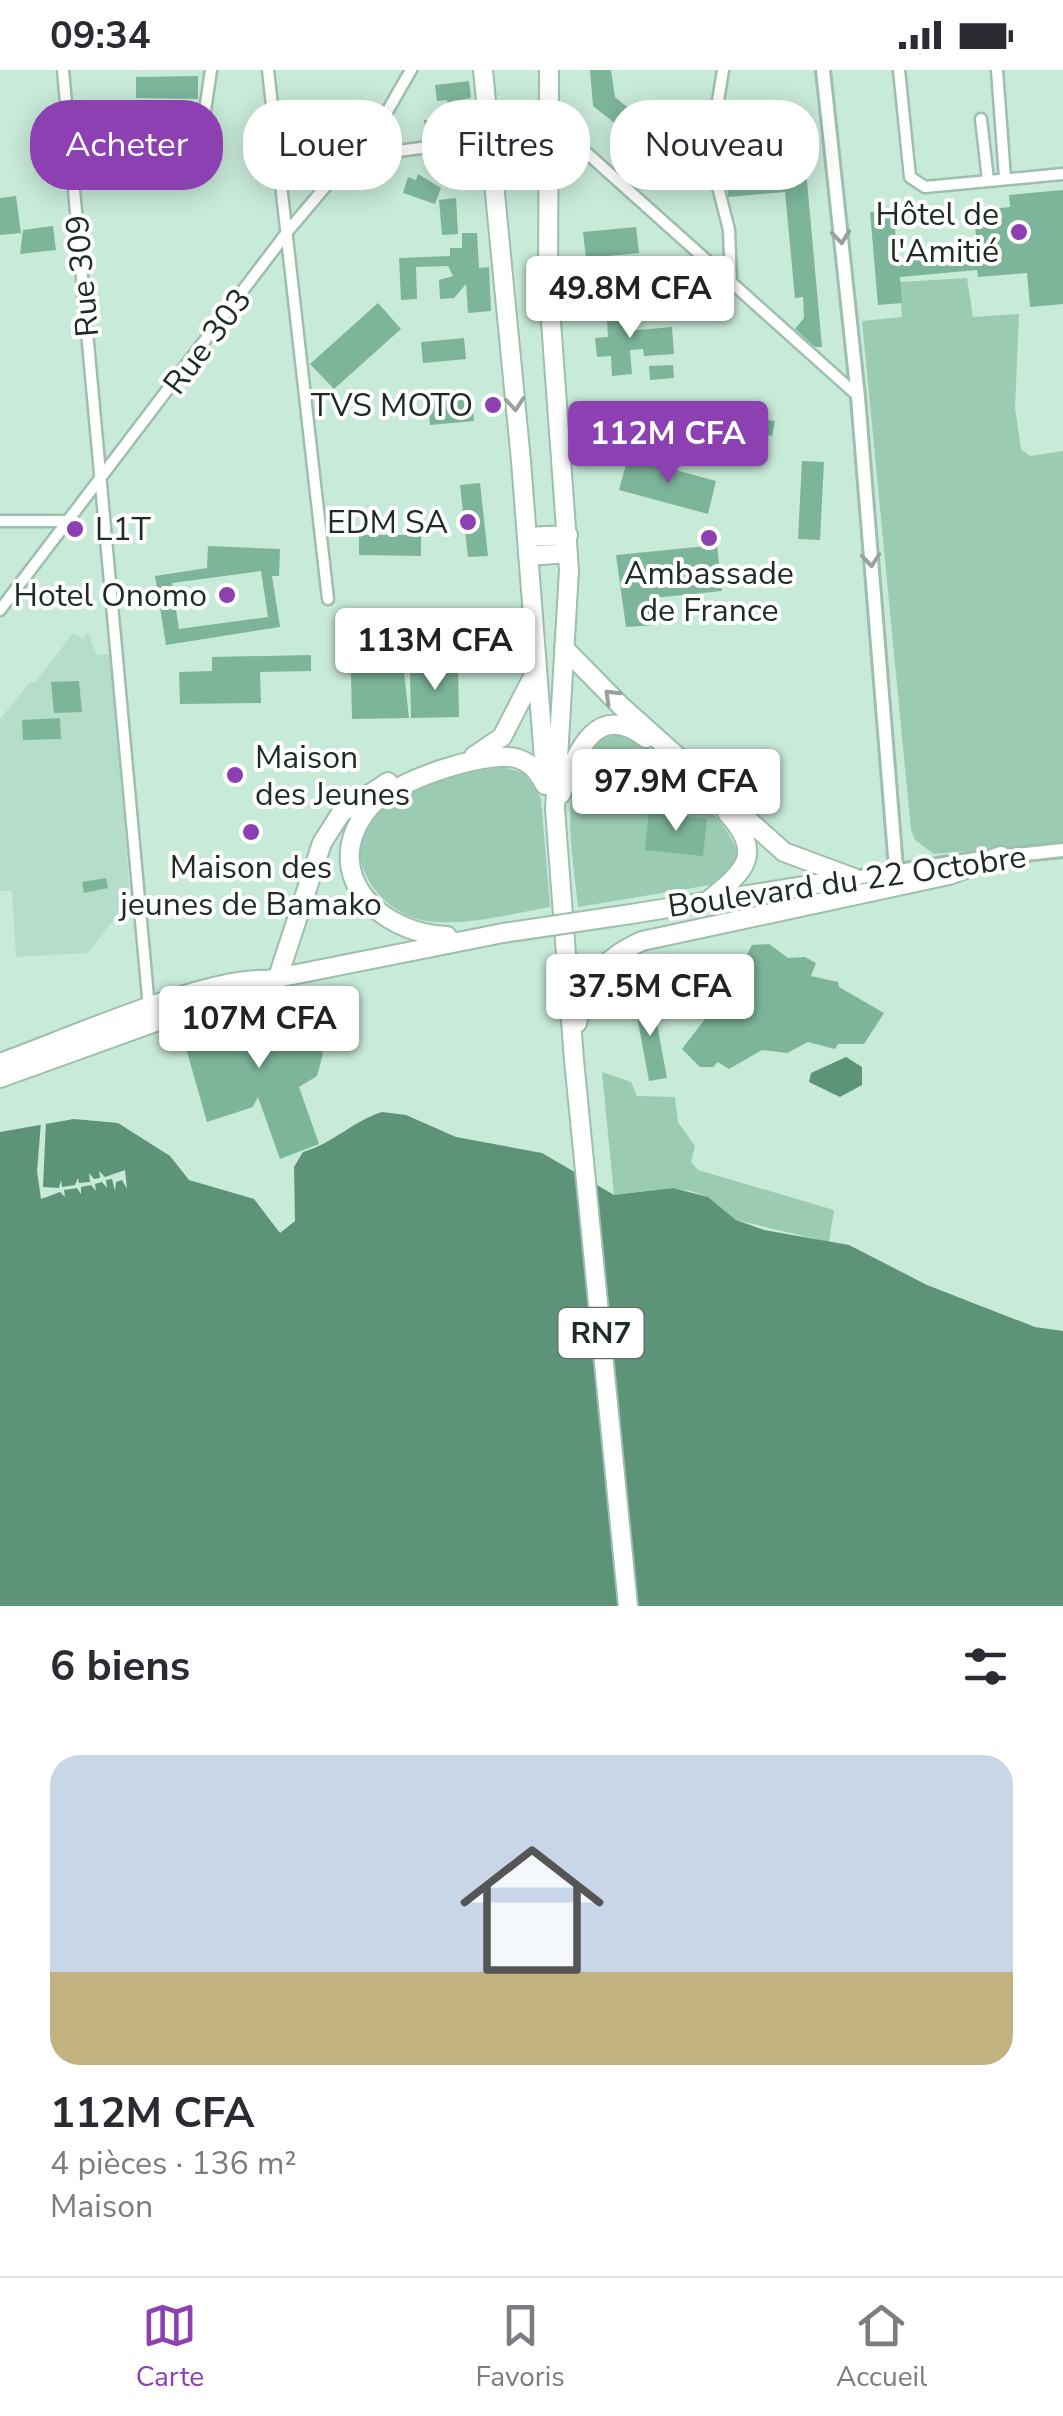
<!DOCTYPE html>
<html lang="fr">
<meta charset="utf-8">
<style>
body{margin:0;font-family:"Nunito Sans",sans-serif;background:#f7f7f7;color:#2b2b33;height:100vh;display:flex;flex-direction:column;font-size:38px;white-space:nowrap}
*{box-sizing:border-box;margin:0}
p{font-size:32px;color:#7c7c81}
.icon{flex:none;width:55px;height:55px;fill:none;stroke:currentColor;stroke-width:2;stroke-linecap:round;stroke-linejoin:round}
.map{position:relative;height:1536px;overflow:hidden}
.panel{display:flex;flex-direction:column;background:#fff;flex:1}
.panel>*{flex:none}
.guide{position:absolute;left:30px;top:30px;width:1005px;height:90px;display:flex;gap:20px}
.price{position:absolute;translate:-50% -85px;padding:0 22px;border-radius:10px;background:#fff;color:#222;font-size:32px;line-height:65px;filter:drop-shadow(0 2px 5px #0008)}
.price::after{content:'';position:absolute;left:50%;top:60px;width:30px;height:22px;margin-left:-15px;background:inherit;clip-path:polygon(0 0,100% 0,50% 100%)}
.price.on{background:#8d40b1;color:#fff}
ul{padding:0;list-style:none}
li{display:grid;align-content:center;gap:20px;height:530px;padding:0 50px}
li span{display:grid;place-items:center;height:310px;border-radius:30px;color:#555}
li>.icon{margin-inline-start:auto}
span .icon{width:180px;height:180px;fill:#fffc;stroke-width:1}
li b{font-size:42px}
h2{display:flex;justify-content:space-between;align-items:center;height:120px;padding:0 50px;font-size:42px}
.pill{padding:0 35px;border-radius:40px;background:#fff;box-shadow:0 5px 25px #0003;font-size:35px;line-height:90px}
.pill.on{background:#8d40b1;color:#fff}
.status{display:flex;justify-content:space-between;align-items:center;height:70px;padding:0 50px;background:#fff;direction:ltr}
.status svg{height:28px;fill:currentColor}
.tabs{display:flex;justify-content:space-around;align-items:center;height:140px;border-top:2px solid #e1e1e2;background:#fff;font-size:28px;color:#7c7c81}
.tabs a{display:grid;justify-items:center;gap:5px}
.tabs .on{color:#8d40b1}
.map>svg:first-child{display:block}
.built{fill:#b5deca}
.green{fill:#9bcbb3}
.water{fill:#5c9379}
.pier{fill:#c8ead9}
.building{fill:#7db59b;fill-rule:evenodd}
.lines{fill:none;stroke-linecap:round;stroke-linejoin:round}
.minor-casing{stroke:#9ebeae;stroke-width:15}
.tertiary-casing{stroke:#9ebeae;stroke-width:18}
.primary-casing{stroke:#9ebeae;stroke-width:22}
.minor{stroke:#fff;stroke-width:10}
.tertiary{stroke:#fff;stroke-width:12}
.primary{stroke:#fff;stroke-width:18}
.primary-bridge-casing{stroke:#9ebeae;stroke-width:22;stroke-linecap:butt}
.primary-bridge{stroke:#fff;stroke-width:18}
.oneway{stroke:#9aa09d}
.poi-dot{fill:#8d40b1;stroke:#fff;stroke-width:4}
.labels{text-anchor:middle;stroke-width:8;stroke-linejoin:round;paint-order:stroke}
.shield{fill:#fff;stroke:#626b67;stroke-width:2.5}
.shield-label{font-size:30px;font-weight:bold;fill:#1f2c26}
.poi-label{font-size:32px;fill:#1f2c26;stroke:#fff;text-anchor:end}
.street-label{font-size:32px;fill:#1f2c26;stroke:#fff}
</style>
<div class="status"><b>09:34</b><svg viewBox="0 0 49 12"><path d="M0 12V9h3v3zM5 12V6h3v6zM10 12V3h3v9zM15 12V0h3v12zM26 1h20v11H26zM47 4h2v5h-2z"/></svg></div>
<div class="map">
<svg width="1063" height="1536" viewBox="0 0 1063 1536">
<rect width="100%" height="100%" fill="#c8ead9"/>
<path class="built" d="M88,562l8,23 16,-1 18,245 -42,54 -72,4 -4,-66h-12v-172l31,-38 4,2 38,-50 10,6z"/>
<path class="green" d="M967,208l6,39 46,-3 -4,94 6,41 9,7 33,-5v391l-129,12 -19,-14 -4,-10 -49,-509 40,-4 -2,-35z
M606,661c9,3 22,5 30,9 25,13 102,91 102,117 0,12 -9,18 -16,26l-144,24c-5,-54 -25,-140 28,-176z
M495,695l29,8 17,25 9,109c-40,7 -83,19 -124,14 -50,-7 -94,-76 -47,-114 32,-25 78,-33 116,-42z
M602,1002l29,10 6,14 38,1 3,25 17,24 -4,16 7,8 136,40 -5,32 -93,-22 -28,-23 -18,-6 -17,-3 -59,7z"/>
<path class="water" d="M846,987l16,10v18l-22,12 -31,-15 2,-9z
M382,1042l24,3 50,22 86,16 72,42 59,-7 35,9 28,23 28,10 85,15 78,40 108,42 28,4v275h-1063v-474l74,-13 44,4 52,33 19,24 65,19 26,34 15,-12 -1,-54 9,-15c29,-8 50,-31 79,-40z"/>
<path class="pier" d="M41,1052h5l-3,65 16,1 2,-8 1,7 13,-2 3,-7 1,5 11,-1 -1,-9 5,6 6,-1 -1,-7 6,6 20,-7 2,19 -5,-9 -6,2 -1,9 -3,-12 -6,1 1,8 -5,-6 -7,2 1,7 -5,-6 -10,2v7l-4,-6 -13,2 1,7 -5,-5 -19,7 -4,-28z"/>
<path class="building" d="M590,0h21l4,27 27,22 -11,17 -38,-30z
M198,6v23l-62,-1v-21z
M469,11l2,17 -11,2 7,34 -40,6 -3,-20h25l-2,-20 -10,1 -2,-16z
M806,100l16,177h-7l-20,-18 9,-11 -1,-21 -8,1 -10,-106 -57,5 -1,-20z
M418,104l23,14 -6,16 -32,-11 5,-16 8,3z
M1063,120v114l-33,3 -3,-34 -49,4 -1,-7 -77,7 2,26 -24,2 -8,-93 23,-2 5,48 79,-7 -3,-40 36,-4 -1,-12z
M16,126l5,37 -21,2v-37z
M456,128l2,36 -16,1 -3,-35z
M53,156l3,24 -36,4 3,-24z
M636,157l3,26 -53,5 -3,-26z
M462,163h15l2,35 10,-1 2,44 -23,2 -2,-29 -12,14 -14,1 -1,-19 14,-4 -5,-10 -32,1 1,32 -16,1 -2,-42 51,-2v-8h12z
M378,233l23,26 -67,60 -24,-25z
M625,233l2,28 45,-4 2,27 -30,2 -1,-7 -13,1 2,24 -20,2 -1,-20 -14,1 -2,-19 13,-1 -2,-32z
M464,268l2,21 -43,4 -2,-21z
M673,295l1,13 -24,2 -1,-14z
M472,329l2,22 -44,4 -2,-22z
M750,347l25,4 -3,15 -25,-5z
M628,387l88,24 -8,33 -89,-24z
M802,391l22,1 -4,78 -22,-1z
M480,413l8,73 -20,1 -8,-72z
M359,465h62v21l-62,-1z
M717,475l5,46 -69,7 2,27 -29,2 -10,-72z
M208,476l72,3 -1,27h-7l8,51 -114,18 -11,-69 52,-8zM261,501l7,46 -89,12 -7,-46z
M311,585v16l-51,1 1,31 -81,1 -1,-32 33,-1v-14z
M458,598l1,49 -48,1 -1,-48z
M404,602l5,46 -57,1 -1,-46z
M79,611l3,31 -28,1 -3,-31z
M60,648l1,21 -38,1 -1,-20z
M649,742l58,7 -4,37 -58,-6z
M106,808l2,10 -24,5 -2,-11z
M769,874l19,14 17,-1 11,6 -5,13 27,6 1,5 45,26 -20,31h-26l-3,5 -27,-7 -21,11 -25,-3 -33,19 -11,-7 -5,5h-13l-18,-18 23,-30 -4,-8 24,-18 -5,-11 7,-12 13,-3 12,-22z
M652,927l15,81 -18,3 -15,-81z
M285,932l22,11 16,41 -6,22 -18,11 20,57 -39,15 -22,-62 -5,10 -46,15 -25,-88z"/>
<g class="lines">
<g class="minor-casing">
<path id="minor" d="M63,0l86,938
M268,0l60,529
M723,0l-9,56v45l15,59 2,52
M899,0l11,107 15,10 138,-13
M997,0l8,108
M981,49l7,61
M550,50l308,276
M350,87l87,-11 56,22
M179,107l18,-12 14,-95
M0,451h66
M0,540l288,-379 96,-114 27,-47"/>
</g>
<g class="tertiary-casing">
<path id="tertiary" d="M823,0l35,327 38,471
M996,787l67,-7
M854,808l122,-19"/>
</g>
<g class="primary-casing">
<path id="primary" d="M483,0l38,391 25,324
M549,0l-1,210 21,290 -14,239 19,251 54,546
M527,467l41,-2
M528,486l40,-3
M564,578l57,58 163,146 70,26
M474,686l28,-19 32,-62
M561,724c15,-39 33,-95 85,-56
M708,831c35,-29 58,-46 19,-88
M631,844l222,-36
M447,866c-68,-2 -130,-64 -78,-128 21,-25 119,-60 150,-49 14,5 19,14 26,26
M278,907l44,-134 19,-30 47,-31
M577,953c10,-43 25,-64 65,-82l307,-66 52,-19
M0,993c62,-22 207,-87 267,-83l236,-47
M0,1008l258,-93"/>
</g>
<use href="#minor" class="minor"/>
<use href="#tertiary" class="tertiary"/>
<use href="#primary" class="primary"/>
<g class="primary-bridge-casing">
<path id="primary-bridge" d="M503,863l128,-19"/>
</g>
<use href="#primary-bridge" class="primary-bridge"/>
</g>
<defs><path id="oneway-chevron" d="M-2-3.5L2.5 0L-2 3.5" fill="none" stroke-width="1.6" stroke-linecap="round" stroke-linejoin="round" transform="scale(2.5)"/></defs>
<g class="oneway">
<use href="#oneway-chevron" transform="translate(841 167) rotate(84)"/>
<use href="#oneway-chevron" transform="translate(515 334) rotate(85)"/>
<use href="#oneway-chevron" transform="translate(871 490) rotate(85)"/>
<use href="#oneway-chevron" transform="translate(611 626) rotate(-136)"/>
</g>
<g class="poi-dot">
<circle cx="1019" cy="162" r="10"/>
<circle cx="493" cy="335" r="10"/>
<circle cx="468" cy="452" r="10"/>
<circle cx="75" cy="459" r="10"/>
<circle cx="709" cy="468" r="10"/>
<circle cx="227" cy="525" r="10"/>
<circle cx="235" cy="705" r="10"/>
<circle cx="251" cy="762" r="10"/>
</g>
<g class="labels">
<rect class="shield" x="558.5" y="1238" width="85" height="50" rx="8"/>
<g class="shield-label">
<text x="601" y="1273">RN7</text>
</g>
<g class="poi-label">
<text x="999" y="155">Hôtel de<tspan x="999" dy="37">l'Amitié</tspan></text>
<text x="473" y="346">TVS MOTO</text>
<text x="448" y="463">EDM SA</text>
<text x="95" y="470" text-anchor="start">L1T</text>
<text x="709" y="514" text-anchor="middle">Ambassade<tspan x="709" dy="37">de France</tspan></text>
<text x="207" y="536">Hotel Onomo</text>
<text x="255" y="698" text-anchor="start">Maison<tspan x="255" dy="37">des Jeunes</tspan></text>
<text x="251" y="808" text-anchor="middle">Maison des<tspan x="251" dy="37">jeunes de Bamako</tspan></text>
</g>
<g class="street-label">
<text transform="translate(82 206) rotate(-95)" y="11">Rue 309</text>
<text transform="translate(207 271) rotate(-53)" y="11">Rue 303</text>
<text transform="translate(847 811) rotate(-8)" y="11">Boulevard du 22 Octobre</text>
</g>
</g>
</svg>
<b class="price" style="left:630px;top:271px">49.8M CFA</b>
<b class="price on" style="left:668px;top:416px">112M CFA</b>
<b class="price" style="left:435px;top:623px">113M CFA</b>
<b class="price" style="left:676px;top:764px">97.9M CFA</b>
<b class="price" style="left:650px;top:969px">37.5M CFA</b>
<b class="price" style="left:259px;top:1001px">107M CFA</b>
<div class="guide">
<a class="pill on">Acheter</a>
<a class="pill">Louer</a>
<a class="pill">Filtres</a>
<a class="pill">Nouveau</a>
</div>
</div>
<section class="panel">
<h2>6 biens<svg class="icon" aria-label="filters" viewBox="0 0 24 24"><path d="M4 7h16M4 17h16"/><circle cx="9" cy="7" r="2"/><circle cx="15" cy="17" r="2"/></svg></h2>
<ul>
<li><span style="background:linear-gradient(#c9d6e8 70%,#c2b280 0)"><svg class="icon" aria-label="home" viewBox="0 0 24 24"><path d="M3 11l9-7 9 7M6 9v11h12V9"/></svg></span><div><b>112M CFA</b><p>4 pièces · 136 m²</p><p>Maison</p></div></li>
</ul>
</section>
<nav class="tabs">
<a class="on"><svg class="icon" aria-label="map" viewBox="0 0 24 24"><path d="M3 6l6-2 6 2 6-2v14l-6 2-6-2-6 2zM9 4v14M15 6v14"/></svg>Carte</a>
<a><svg class="icon" aria-label="saved" viewBox="0 0 24 24"><path d="M7 4h10v16l-5-4-5 4z"/></svg>Favoris</a>
<a><svg class="icon" aria-label="home" viewBox="0 0 24 24"><path d="M3 11l9-7 9 7M6 9v11h12V9"/></svg>Accueil</a>
</nav>
